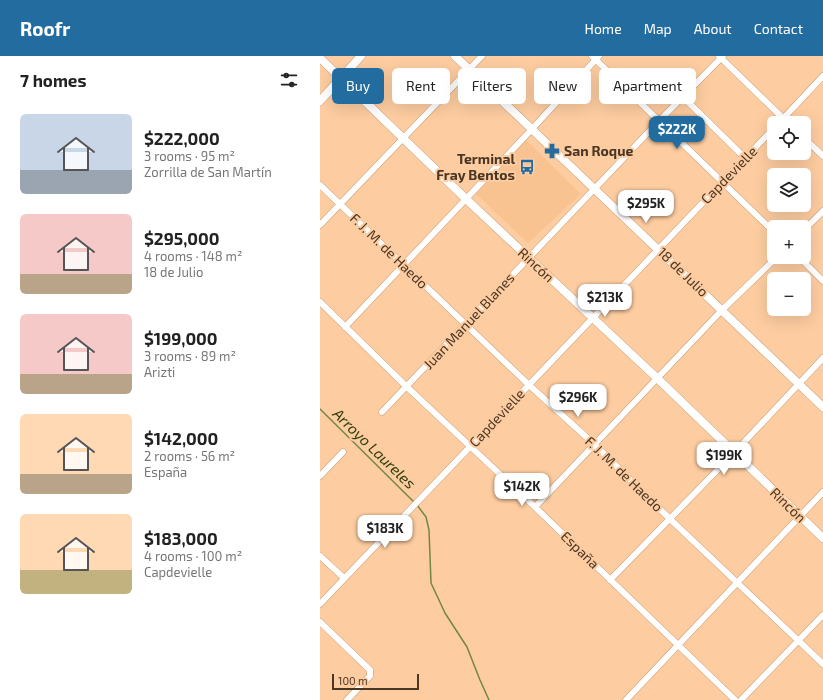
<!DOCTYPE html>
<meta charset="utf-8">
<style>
body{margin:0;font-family:"Exo 2",sans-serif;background:#f2f2f2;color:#222;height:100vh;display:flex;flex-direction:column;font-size:15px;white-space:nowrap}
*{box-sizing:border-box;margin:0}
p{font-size:13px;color:#767676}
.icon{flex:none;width:22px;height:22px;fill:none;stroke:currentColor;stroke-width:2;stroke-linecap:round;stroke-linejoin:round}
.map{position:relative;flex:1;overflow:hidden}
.drawer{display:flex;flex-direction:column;background:#fff;width:320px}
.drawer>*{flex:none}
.guide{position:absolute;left:12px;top:12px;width:380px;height:36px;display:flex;gap:8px}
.buttons{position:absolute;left:447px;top:60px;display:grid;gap:8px}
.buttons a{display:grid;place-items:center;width:44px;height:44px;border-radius:6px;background:#fff;box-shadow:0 4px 16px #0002;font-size:20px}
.scale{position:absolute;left:12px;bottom:10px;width:87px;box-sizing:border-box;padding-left:4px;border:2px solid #493624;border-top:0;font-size:11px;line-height:14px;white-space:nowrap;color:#493624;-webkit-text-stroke:3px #fdcca0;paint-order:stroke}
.price{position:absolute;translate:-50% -34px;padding:0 9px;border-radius:8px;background:#fff;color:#222;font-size:13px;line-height:26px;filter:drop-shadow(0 1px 2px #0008)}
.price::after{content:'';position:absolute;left:50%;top:24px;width:12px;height:9px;margin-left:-6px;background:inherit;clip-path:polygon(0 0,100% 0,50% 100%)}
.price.current{background:#236ca0;color:#fff}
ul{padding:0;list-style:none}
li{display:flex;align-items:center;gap:12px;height:100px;padding:0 20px}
li span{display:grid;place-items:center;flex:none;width:112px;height:80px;border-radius:6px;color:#555}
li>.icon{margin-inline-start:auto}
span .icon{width:48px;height:48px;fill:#fffc;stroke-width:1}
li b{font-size:17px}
h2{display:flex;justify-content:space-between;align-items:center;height:48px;padding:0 20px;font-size:17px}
.tag{padding:0 14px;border-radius:6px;background:#fff;box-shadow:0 4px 16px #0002;font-size:14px;line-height:36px}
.tag.current{background:#236ca0;color:#fff}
header{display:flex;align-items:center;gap:24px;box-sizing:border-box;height:56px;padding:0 20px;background:#236ca0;color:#fff}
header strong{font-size:19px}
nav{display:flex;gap:22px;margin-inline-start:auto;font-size:14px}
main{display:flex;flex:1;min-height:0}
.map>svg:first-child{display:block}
.built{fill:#f9c391}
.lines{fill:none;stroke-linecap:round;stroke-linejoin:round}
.stream{stroke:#728648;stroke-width:1.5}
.minor-casing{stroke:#cd9e74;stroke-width:7}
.tertiary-casing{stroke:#cd9e74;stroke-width:9}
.minor{stroke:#fff;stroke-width:6}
.tertiary{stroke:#fff;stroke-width:8}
.labels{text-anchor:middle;stroke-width:4;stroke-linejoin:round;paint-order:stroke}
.poi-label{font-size:14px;font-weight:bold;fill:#493624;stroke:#fdcca0;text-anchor:start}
.street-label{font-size:14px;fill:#493624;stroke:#fdcca0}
.water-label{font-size:15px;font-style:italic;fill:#303e0e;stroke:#fdcca0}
</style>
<header>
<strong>Roofr</strong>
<nav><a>Home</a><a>Map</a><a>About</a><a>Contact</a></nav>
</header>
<main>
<section class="drawer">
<h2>7 homes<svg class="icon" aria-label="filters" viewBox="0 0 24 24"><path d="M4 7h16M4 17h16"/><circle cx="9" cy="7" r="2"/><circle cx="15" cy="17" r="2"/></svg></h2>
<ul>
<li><span style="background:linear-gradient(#c9d6e8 70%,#9aa5b1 0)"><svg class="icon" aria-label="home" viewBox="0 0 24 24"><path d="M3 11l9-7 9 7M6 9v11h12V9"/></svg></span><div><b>$222,000</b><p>3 rooms · 95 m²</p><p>Zorrilla de San Martín</p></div></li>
<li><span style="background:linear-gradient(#f6c9c9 75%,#b9a48a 0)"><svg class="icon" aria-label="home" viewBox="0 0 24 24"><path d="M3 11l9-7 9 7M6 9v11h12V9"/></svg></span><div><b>$295,000</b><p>4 rooms · 148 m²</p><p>18 de Julio</p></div></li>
<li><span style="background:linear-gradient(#f6c9c9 75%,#b9a48a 0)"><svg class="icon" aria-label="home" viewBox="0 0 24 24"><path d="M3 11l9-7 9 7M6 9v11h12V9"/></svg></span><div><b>$199,000</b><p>3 rooms · 89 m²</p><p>Arizti</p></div></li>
<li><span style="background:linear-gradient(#ffd9b3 75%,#b9a48a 0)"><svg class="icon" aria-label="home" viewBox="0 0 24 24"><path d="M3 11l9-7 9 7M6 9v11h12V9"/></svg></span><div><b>$142,000</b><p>2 rooms · 56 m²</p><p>España</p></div></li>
<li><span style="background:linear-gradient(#ffd9b3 70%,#c2b280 0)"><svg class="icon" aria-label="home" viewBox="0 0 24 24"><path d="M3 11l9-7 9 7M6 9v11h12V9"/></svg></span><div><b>$183,000</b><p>4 rooms · 100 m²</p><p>Capdevielle</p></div></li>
</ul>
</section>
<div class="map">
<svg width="503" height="644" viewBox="0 0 503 644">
<rect width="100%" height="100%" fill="#fdcca0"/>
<path class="built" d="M206,84l55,54 -53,49 -52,-49z"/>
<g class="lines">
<path class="stream" d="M0,353l94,93
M97,449l9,12 3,13 2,53 14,30 22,34 13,33 9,20"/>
<g class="minor-casing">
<path id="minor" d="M272,0l182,176
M399,0l69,67
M363,41l62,61
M459,67l44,-47
M484,82l19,18
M0,129l209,200 65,59 76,75 153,145
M0,169l162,-169
M484,174l19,-19
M479,201l24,24
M0,246l87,85 128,120 200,193
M25,271l187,-198 67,-73
M62,356l277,-291 64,-65
M0,420l23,-24
M215,451l187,-197 55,-53
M0,500l24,22
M290,524l124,-127 89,-95
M0,548l454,-476
M0,566l50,48v6l-23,24
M306,644l197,-208
M421,644l82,-85"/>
</g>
<g class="tertiary-casing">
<path id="tertiary" d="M135,0l368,351
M0,2l146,141 192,180 165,159
M0,45l41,-45"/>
</g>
<use href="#minor" class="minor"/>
<use href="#tertiary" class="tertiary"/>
</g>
<defs>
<g id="pharmacy-bare" transform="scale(1.2)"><path d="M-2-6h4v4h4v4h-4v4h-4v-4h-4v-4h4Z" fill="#236ca0" stroke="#fdcca0" stroke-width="2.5" paint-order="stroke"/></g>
<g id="bus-bare" transform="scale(1.2)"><path d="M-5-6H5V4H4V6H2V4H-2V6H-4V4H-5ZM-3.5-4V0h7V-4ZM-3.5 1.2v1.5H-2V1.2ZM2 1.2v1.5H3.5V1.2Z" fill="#236ca0" stroke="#fdcca0" stroke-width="2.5" paint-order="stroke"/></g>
</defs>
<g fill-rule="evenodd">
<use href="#pharmacy-bare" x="232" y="95"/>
<use href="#bus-bare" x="207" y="111"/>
</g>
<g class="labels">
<g class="poi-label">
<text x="244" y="100">San Roque</text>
<text x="195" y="108" text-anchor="end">Terminal<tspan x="195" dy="16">Fray Bentos</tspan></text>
</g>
<g class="street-label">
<text transform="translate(409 119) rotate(-46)" y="5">Capdevielle</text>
<text transform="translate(69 195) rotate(44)" y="5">F. J. M. de Haedo</text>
<text transform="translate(216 209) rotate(43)" y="5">Rincón</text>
<text transform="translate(363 216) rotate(44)" y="5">18 de Julio</text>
<text transform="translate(149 265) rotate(-47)" y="5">Juan Manuel Blanes</text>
<text transform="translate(177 362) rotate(-47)" y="5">Capdevielle</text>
<text transform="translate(304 418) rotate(44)" y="5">F. J. M. de Haedo</text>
<text transform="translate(468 449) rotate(44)" y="5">Rincón</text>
<text transform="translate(260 494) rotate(44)" y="5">España</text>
</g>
<g class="water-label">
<text transform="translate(54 393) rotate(44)" y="5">Arroyo Laureles</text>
</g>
</g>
</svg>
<div class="buttons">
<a><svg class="icon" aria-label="locate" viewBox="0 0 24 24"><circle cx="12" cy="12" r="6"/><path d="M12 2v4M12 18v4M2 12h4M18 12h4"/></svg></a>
<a><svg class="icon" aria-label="layers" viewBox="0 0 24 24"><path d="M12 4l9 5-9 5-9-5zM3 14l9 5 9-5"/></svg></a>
<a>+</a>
<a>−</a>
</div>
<div class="scale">100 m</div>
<b class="price current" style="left:357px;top:94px">$222K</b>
<b class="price" style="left:326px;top:168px">$295K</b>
<b class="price" style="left:285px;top:262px">$213K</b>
<b class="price" style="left:258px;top:362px">$296K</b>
<b class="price" style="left:404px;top:420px">$199K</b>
<b class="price" style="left:202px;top:451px">$142K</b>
<b class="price" style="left:65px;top:493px">$183K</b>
<div class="guide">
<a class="tag current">Buy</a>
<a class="tag">Rent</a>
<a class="tag">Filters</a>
<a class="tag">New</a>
<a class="tag">Apartment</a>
</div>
</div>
</main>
